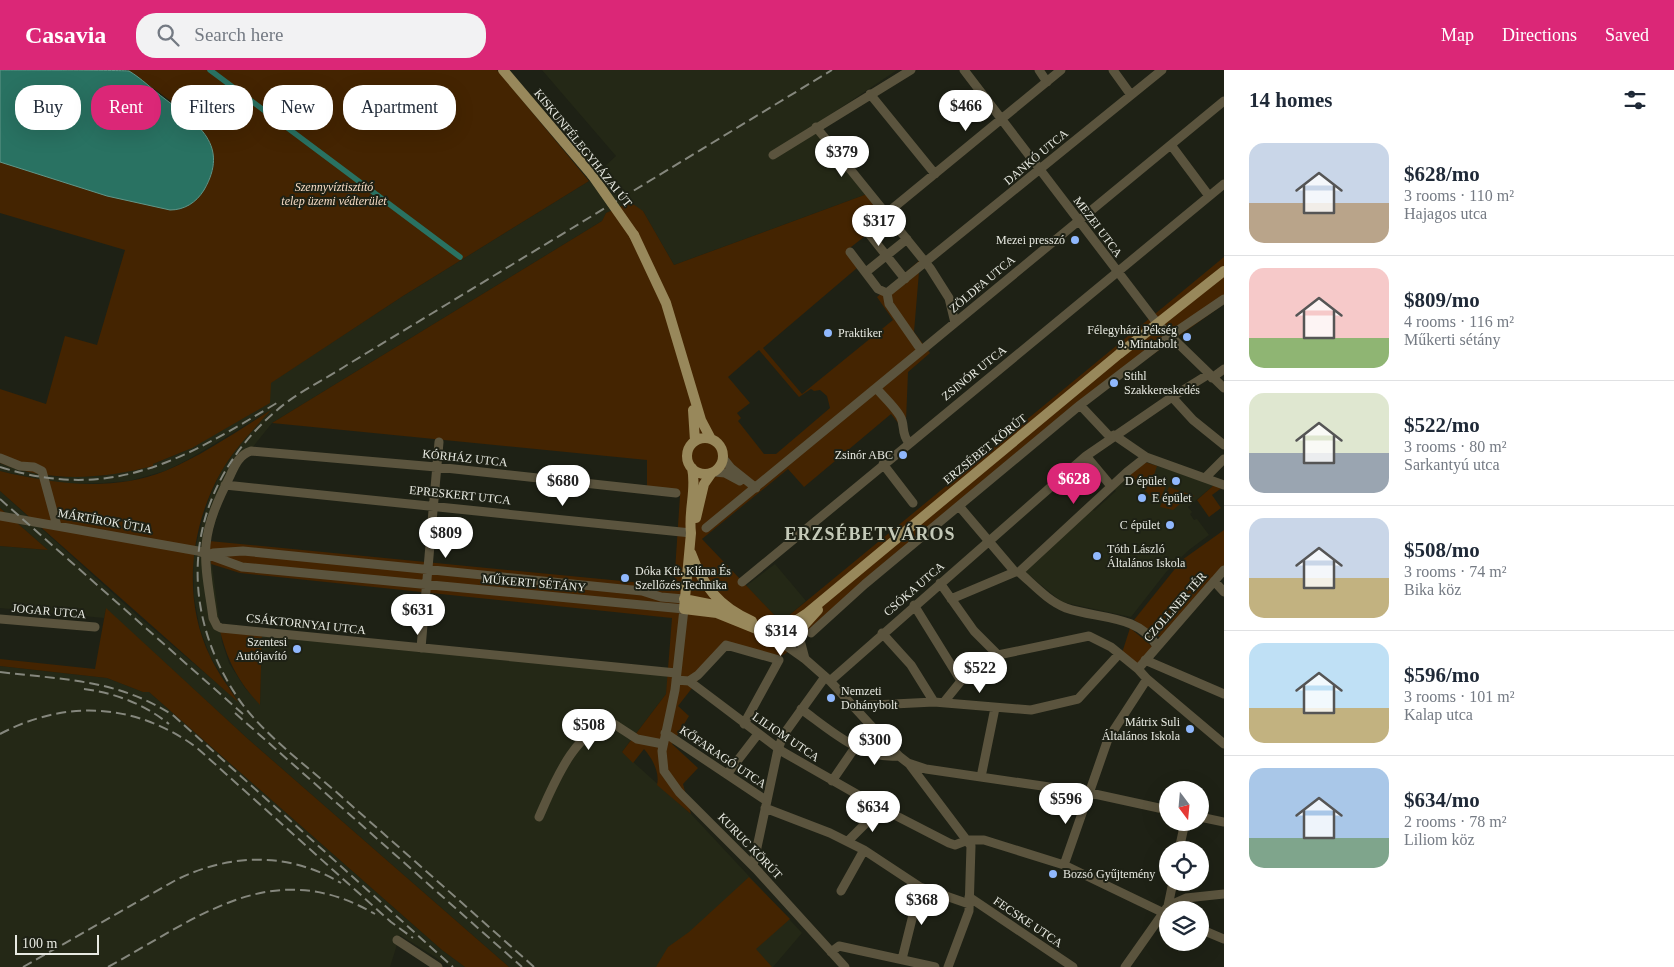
<!DOCTYPE html>
<meta charset="utf-8">
<style>
body{margin:0;font-family:Georgia,serif;background:#f2f2f3;color:#1f2937;height:100vh;display:flex;flex-direction:column;font-size:19px;white-space:nowrap}
*{box-sizing:border-box;margin:0}
p{font-size:16px;color:#747a83}
.icon{flex:none;width:28px;height:28px;fill:none;stroke:currentColor;stroke-width:2;stroke-linecap:round;stroke-linejoin:round}
.map{position:relative;flex:1;overflow:hidden}
.drawer{display:flex;flex-direction:column;background:#fff;width:450px}
.drawer>*{flex:none}
.hud{position:absolute;left:15px;top:15px;width:475px;height:45px;display:flex;gap:10px}
.needle{width:32px;rotate:164deg}
.fabs{position:absolute;left:1159px;top:711px;display:grid;gap:10px}
.fabs a{display:grid;place-items:center;width:50px;height:50px;border-radius:50%;background:#fff;box-shadow:0 5px 20px #0002;font-size:25px}
.scale{position:absolute;left:15px;bottom:12px;width:84px;box-sizing:border-box;padding-left:5px;border:2px solid #e8eae2;border-top:0;font-size:14px;line-height:18px;white-space:nowrap;color:#e8eae2;-webkit-text-stroke:4px #1e2115;paint-order:stroke}
.price{position:absolute;translate:-50% -42px;padding:0 11px;border-radius:18px;background:#fff;color:#222;font-size:16px;line-height:32px;filter:drop-shadow(0 1px 2px #0008)}
.price::after{content:'';position:absolute;left:50%;top:30px;width:15px;height:11px;margin-left:-8px;background:inherit;clip-path:polygon(0 0,100% 0,50% 100%)}
.price.on{background:#db2777;color:#fff}
ul{padding:0;list-style:none}
li{display:flex;align-items:center;gap:15px;height:125px;padding:0 25px}
li+li{border-top:1px solid #e0e1e3}
li span{display:grid;place-items:center;flex:none;width:140px;height:100px;border-radius:15px;color:#555}
li>.icon{margin-inline-start:auto}
span .icon{width:60px;height:60px;fill:#fffc;stroke-width:1}
li b{font-size:21px}
h2{display:flex;justify-content:space-between;align-items:center;height:60px;padding:0 25px;font-size:21px}
.pill{padding:0 18px;border-radius:20px;background:#fff;box-shadow:0 5px 20px #0002;font-size:18px;line-height:45px}
.pill.on{background:#db2777;color:#fff}
header{display:flex;align-items:center;gap:30px;box-sizing:border-box;height:70px;padding:0 25px;background:#db2777;color:#fff}
header strong{font-size:24px}
nav{display:flex;gap:28px;margin-inline-start:auto;font-size:18px}
.search{width:350px;height:45px;background:#f2f2f3;display:flex;align-items:center;gap:12px;box-sizing:border-box;padding:0 18px;border-radius:20px;color:#747a83;font-size:19px}
main{display:flex;flex:1;min-height:0}
.map>svg:first-child{display:block}
.built{fill:#242816}
.green{fill:#442401;fill-rule:evenodd}
.water{fill:#297262;stroke:#629688}
.lines{fill:none;stroke-linecap:round;stroke-linejoin:round}
.canal{stroke:#297262;stroke-width:5.5}
.minor{stroke:#5b543e;stroke-width:9}
.major{stroke:#98885b;stroke-width:10}
.rail{stroke:#85877d;stroke-width:2;stroke-dasharray:10 5;stroke-linecap:butt}
.major-bridge{stroke:#98885b;stroke-width:10}
.poi-dot{fill:#90b8fd;stroke:#1e2115;stroke-width:2}
.labels{text-anchor:middle;stroke-width:4;stroke-linejoin:round;paint-order:stroke}
.street-label{font-size:12px;fill:#e8eae2;stroke:#1e2115}
.park-label{font-size:12px;font-style:italic;fill:#f7dcc5;stroke:#1e2115}
.poi-label{font-size:12px;fill:#e8eae2;stroke:#1e2115;text-anchor:end}
.district-label{font-size:18px;font-weight:bold;letter-spacing:1px;fill:#c5cab9;stroke:#1e2115}
</style>
<header>
<strong>Casavia</strong>
<div class="search"><svg class="icon" aria-label="search" viewBox="0 0 24 24"><circle cx="10" cy="10" r="6"/><path d="M15 15l6 6"/></svg>Search here</div>
<nav><a>Map</a><a>Directions</a><a>Saved</a></nav>
</header>
<main>
<div class="map">
<svg width="1224" height="897" viewBox="0 0 1224 897">
<rect width="100%" height="100%" fill="#1e2115"/>
<path class="built" d="M542,0h355l-82,55 52,69 -193,71 -31,-54 -37,2 -4,8 -330,202 -41,51 -22,67 13,101 7,21 16,25 15,16 2,-71 407,43 -3,18 -44,58 69,62 111,119 -29,34h-264l-261,-228 -142,-130 -2,9 -104,-10v-62l48,4 -48,-42v-17l140,127 97,82 -27,-44 -10,-27 -6,-32 -1,-41 15,-55 12,-28 19,-28 30,-34 -80,48 -24,12 -36,10 -25,2 -42,1 -62,-13v-8l28,9 30,5 45,-1 49,-10 1,-2 30,-12 86,-49 1,-20 133,-87 186,-115 27,-25z
M1145,392l69,23 -26,22 4,5 -2,2 4,6 3,-1 12,16 -20,15 -22,21 -36,46 -69,-15 -37,-30 67,-63 2,2 22,-20 -3,-3z
M775,494l31,37 -25,21 -35,-36z
M0,596l107,12 36,14h6l293,258 23,17h-14l-51,-32 -10,32h-390z"/>
<path class="green" d="M127,0h370l92,111 -186,115 -132,87 -1,20 -78,45 -39,16v2c-50,13 -104,17 -153,-3v-74l46,15 19,-68 32,9 28,-95 -125,-37v-51l107,34 70,14c15,-4 26,-16 32,-30 3,-7 6,-15 5,-22 -3,-36 -60,-68 -87,-88z
M867,124l21,24 -42,33 11,17 -94,80 39,46 91,-74 -16,-23 43,-37 -6,72 16,21 -22,19 -2,49 -7,3 -8,-10 -87,73 -16,-18 -86,70 79,83 443,-365v47l-128,91 -311,259 -6,3 -54,-11 -47,60 11,10 -17,28 26,24 -15,16 8,30 -34,-29c3,-13 -5,-27 -13,-36l-11,14 -11,-11 44,-58 6,-76 -432,-45 -29,-9 -2,-23 465,45 6,-90 -33,-2v-34l-375,-37 330,-202 4,-8 24,-11 13,9 31,54zM759,280l40,47 12,-8 3,2 6,-1 7,6 3,12 -54,46h-12l-26,-33 3,-3 -4,-5 13,-10 -22,-26z
M271,340c-18,20 -37,39 -50,62 -31,55 -39,127 -11,184 7,16 19,31 28,46l-238,-211v-20c54,13 112,21 165,0 38,-16 72,-40 106,-61z
M1145,392l12,4 -5,15 14,5 -8,18 -30,-31z
M1214,415l9,2 -11,8 9,13 -12,9 -12,-17z
M1169,417l26,9 -8,2 -14,12 -13,-3z
M0,438l48,42 -48,-4z
M1224,460v38l-63,70 -27,-18 48,-60z
M106,538l142,131 261,228h-44l-23,-17 -293,-258h-6l-36,-14 -107,-12v-7l95,10z
M219,557l43,6 -2,72c-23,-25 -33,-45 -41,-78z
M1130,558l23,19 -16,18 -15,-12z
M749,807l41,42 -34,30 16,18h-116l12,-20 21,-15z"/>
<path class="water" d="M0,0c18,0 120,0 129,1 12,7 24,19 36,28 33,25 65,46 39,91 -8,13 -20,20 -34,20l-63,-14 -107,-34z"/>
<g class="lines">
<path class="canal" d="M210,0l250,187"/>
<path class="minor" d="M964,0l193,253 67,65
M1039,0l8,12
M1113,0l18,25
M870,24l65,80
M816,57l114,141 19,30 6,25
M1171,75l38,51
M773,85l138,-85
M887,143l174,-143
M870,165l35,44
M850,182l28,37 9,4
M866,202l41,-33
M921,280l-32,-46 -2,-11 275,-223
M1212,308l12,-9
M876,318c8,9 18,18 24,28 6,10 0,16 9,27
M1172,327l21,23 31,25
M1080,335l31,33
M1114,365l32,22 78,28
M1086,386l25,30
M0,388l20,8 14,1 8,4 15,55
M723,388l8,10 25,20
M883,394l30,39
M715,402l10,1 15,8
M1205,408l19,-19
M225,415l466,48
M959,436l56,66h4c15,13 29,29 47,36 31,11 72,6 91,38
M0,446l198,35 44,16 442,42 -9,81 -13,61 2,20 15,21 77,77 89,98
M706,458l518,-427
M213,483l30,-2 399,40 19,6 23,2
M1019,502l108,-100 19,-15
M1214,511l10,11
M742,512l482,-398
M940,513l34,48 24,24
M951,529l64,-27
M914,535l47,76
M0,549l95,8
M804,557l-4,13 5,19
M811,563l54,-49 215,-179 94,-72 50,-34
M882,563l29,32 23,37
M771,565l34,24 25,22 69,75 9,7 18,6 164,24 78,17
M421,578l18,-206
M1145,590l79,34
M1138,599l86,-99
M676,603l-455,-45 -4,-2 -4,-8c-3,-24 -9,-49 -7,-73 2,-24 13,-47 24,-69 5,-11 9,-21 21,-25l185,16 240,26
M676,610l13,1 94,71 98,56 68,35 6,2 13,-5h16l80,25 104,50
M689,611l9,-6 28,-30 53,15 -35,64
M830,611l256,-225 86,-59 37,-23
M944,632l17,-21 37,-26 91,-19 22,11 27,22 9,10 77,65
M853,636l81,-4 97,8 47,-11 41,-45
M801,639c28,20 61,51 98,47
M665,663l102,68
M910,695l61,81 -2,65 -21,56
M728,703l30,-39
M981,707l14,-69
M832,711l24,-35 16,-19
M765,738l65,25 34,17 56,37 49,17
M539,747c13,-29 37,-92 75,-93l23,15 26,5
M1200,747l24,5
M848,771l33,-33
M1179,780l6,-28
M1064,795l44,-126 39,-60
M753,796l25,-117 6,-15 41,-57
M841,821l23,-41
M969,827l104,70
M1168,836l5,-24
M1200,859l24,10
M397,870l41,27
M831,882l8,-6 96,21
M902,889l18,-72
M1125,897l43,-61 18,-8 38,-4"/>
<path class="major" d="M503,0l89,105
M634,165l32,68 35,117 10,19
M693,340l2,31
M687 386a18 18 0 1 1 36 0a18 18 0 1 1-36 0Z
M692,398c5,21 -4,43 -1,65l-7,76 33,4 54,22 15,2 12,-5 20,-22
M696,448l8,-34 7,-10
M691,483c12,33 28,54 61,68
M684,529l40,8
M774,558l20,-6 12,-8 313,-260 105,-83"/>
<path class="rail" d="M0,397c114,36 186,-9 280,-66
M0,429l243,215
M0,602c64,8 118,7 174,44l279,251
M84,619c31,4 60,15 85,35
M235,643l287,254
M0,664c66,-35 135,-31 196,13l195,175 22,16
M23,897l153,-87c54,-27 113,-28 165,3
M108,897c90,-49 164,-113 267,-53
M534,897c-66,-59 -133,-118 -200,-177 -30,-26 -74,-59 -96,-92 -65,-96 -51,-211 38,-287 20,-18 48,-31 71,-46l485,-295"/>
<path class="major-bridge" d="M592,105l42,60"/>
</g>
<g class="poi-dot">
<circle cx="1075" cy="170" r="5"/>
<circle cx="828" cy="263" r="5"/>
<circle cx="1187" cy="267" r="5"/>
<circle cx="1114" cy="313" r="5"/>
<circle cx="903" cy="385" r="5"/>
<circle cx="1176" cy="411" r="5"/>
<circle cx="1142" cy="428" r="5"/>
<circle cx="1170" cy="455" r="5"/>
<circle cx="1097" cy="486" r="5"/>
<circle cx="625" cy="508" r="5"/>
<circle cx="297" cy="579" r="5"/>
<circle cx="831" cy="628" r="5"/>
<circle cx="1190" cy="659" r="5"/>
<circle cx="1053" cy="804" r="5"/>
</g>
<g class="labels">
<g class="street-label">
<text transform="translate(583 78) rotate(51)" y="4">KISKUNFÉLEGYHÁZAI ÚT</text>
<text transform="translate(1036 87) rotate(-40)" y="4">DANKÓ UTCA</text>
<text transform="translate(1098 157) rotate(53)" y="4">MEZEI UTCA</text>
<text transform="translate(982 214) rotate(-40)" y="4">ZÖLDFA UTCA</text>
<text transform="translate(974 303) rotate(-39)" y="4">ZSINÓR UTCA</text>
<text transform="translate(985 379) rotate(-39)" y="4">ERZSÉBET KÖRÚT</text>
<text transform="translate(465 388) rotate(6)" y="4">KÓRHÁZ UTCA</text>
<text transform="translate(460 425) rotate(6)" y="4">EPRESKERT UTCA</text>
<text transform="translate(105 451) rotate(10)" y="4">MÁRTÍROK ÚTJA</text>
<text transform="translate(534 513) rotate(5)" y="4">MŰKERTI SÉTÁNY</text>
<text transform="translate(914 519) rotate(-41)" y="4">CSÓKA UTCA</text>
<text transform="translate(1175 537) rotate(-49)" y="4">CZOLLNER TÉR</text>
<text transform="translate(49 541) rotate(5)" y="4">JOGAR UTCA</text>
<text transform="translate(306 554) rotate(6)" y="4">CSÁKTORNYAI UTCA</text>
<text transform="translate(786 667) rotate(34)" y="4">LILIOM UTCA</text>
<text transform="translate(723 687) rotate(34)" y="4">KŐFARAGÓ UTCA</text>
<text transform="translate(750 776) rotate(46)" y="4">KURUC KÖRÚT</text>
<text transform="translate(1028 852) rotate(34)" y="4">FECSKE UTCA</text>
</g>
<g class="park-label">
<text x="334" y="121">Szennyvíztisztító<tspan x="334" dy="14">telep üzemi védterület</tspan></text>
</g>
<g class="poi-label">
<text x="1065" y="174">Mezei presszó</text>
<text x="1177" y="264">Félegyházi Pékség<tspan x="1177" dy="14">9. Mintabolt</tspan></text>
<text x="838" y="267" text-anchor="start">Praktiker</text>
<text x="1124" y="310" text-anchor="start">Stihl<tspan x="1124" dy="14">Szakkereskedés</tspan></text>
<text x="893" y="389">Zsinór ABC</text>
<text x="1166" y="415">D épület</text>
<text x="1152" y="432" text-anchor="start">E épület</text>
<text x="1160" y="459">C épület</text>
<text x="1107" y="483" text-anchor="start">Tóth László<tspan x="1107" dy="14">Általános Iskola</tspan></text>
<text x="635" y="505" text-anchor="start">Dóka Kft. Klíma És<tspan x="635" dy="14">Szellőzés Technika</tspan></text>
<text x="287" y="576">Szentesi<tspan x="287" dy="14">Autójavító</tspan></text>
<text x="841" y="625" text-anchor="start">Nemzeti<tspan x="841" dy="14">Dohánybolt</tspan></text>
<text x="1180" y="656">Mátrix Suli<tspan x="1180" dy="14">Általános Iskola</tspan></text>
<text x="1063" y="808" text-anchor="start">Bozsó Gyűjtemény</text>
</g>
<g class="district-label">
<text x="870" y="470">ERZSÉBETVÁROS</text>
</g>
</g>
</svg>
<div class="fabs">
<a><svg class="needle" viewBox="-14 -14 28 28"><path d="M0-13l5 13h-10z" fill="#e53935"/><path d="M0 13l5-13h-10z" fill="#747a83"/></svg></a>
<a><svg class="icon" aria-label="locate" viewBox="0 0 24 24"><circle cx="12" cy="12" r="6"/><path d="M12 2v4M12 18v4M2 12h4M18 12h4"/></svg></a>
<a><svg class="icon" aria-label="layers" viewBox="0 0 24 24"><path d="M12 4l9 5-9 5-9-5zM3 14l9 5 9-5"/></svg></a>
</div>
<div class="scale">100 m</div>
<b class="price" style="left:966px;top:62px">$466</b>
<b class="price" style="left:842px;top:108px">$379</b>
<b class="price" style="left:879px;top:177px">$317</b>
<b class="price on" style="left:1074px;top:435px">$628</b>
<b class="price" style="left:563px;top:437px">$680</b>
<b class="price" style="left:446px;top:489px">$809</b>
<b class="price" style="left:418px;top:566px">$631</b>
<b class="price" style="left:781px;top:587px">$314</b>
<b class="price" style="left:980px;top:624px">$522</b>
<b class="price" style="left:589px;top:681px">$508</b>
<b class="price" style="left:875px;top:696px">$300</b>
<b class="price" style="left:1066px;top:755px">$596</b>
<b class="price" style="left:873px;top:763px">$634</b>
<b class="price" style="left:922px;top:856px">$368</b>
<div class="hud">
<a class="pill">Buy</a>
<a class="pill on">Rent</a>
<a class="pill">Filters</a>
<a class="pill">New</a>
<a class="pill">Apartment</a>
</div>
</div>
<section class="drawer">
<h2>14 homes<svg class="icon" aria-label="filters" viewBox="0 0 24 24"><path d="M4 7h16M4 17h16"/><circle cx="9" cy="7" r="2"/><circle cx="15" cy="17" r="2"/></svg></h2>
<ul>
<li><span style="background:linear-gradient(#c9d6e8 60%,#b9a48a 0)"><svg class="icon" aria-label="home" viewBox="0 0 24 24"><path d="M3 11l9-7 9 7M6 9v11h12V9"/></svg></span><div><b>$628/mo</b><p>3 rooms · 110 m²</p><p>Hajagos utca</p></div></li>
<li><span style="background:linear-gradient(#f6c9c9 70%,#8fb573 0)"><svg class="icon" aria-label="home" viewBox="0 0 24 24"><path d="M3 11l9-7 9 7M6 9v11h12V9"/></svg></span><div><b>$809/mo</b><p>4 rooms · 116 m²</p><p>Műkerti sétány</p></div></li>
<li><span style="background:linear-gradient(#dfe7d0 60%,#9aa5b1 0)"><svg class="icon" aria-label="home" viewBox="0 0 24 24"><path d="M3 11l9-7 9 7M6 9v11h12V9"/></svg></span><div><b>$522/mo</b><p>3 rooms · 80 m²</p><p>Sarkantyú utca</p></div></li>
<li><span style="background:linear-gradient(#c9d6e8 60%,#c2b280 0)"><svg class="icon" aria-label="home" viewBox="0 0 24 24"><path d="M3 11l9-7 9 7M6 9v11h12V9"/></svg></span><div><b>$508/mo</b><p>3 rooms · 74 m²</p><p>Bika köz</p></div></li>
<li><span style="background:linear-gradient(#bfe0f5 65%,#c2b280 0)"><svg class="icon" aria-label="home" viewBox="0 0 24 24"><path d="M3 11l9-7 9 7M6 9v11h12V9"/></svg></span><div><b>$596/mo</b><p>3 rooms · 101 m²</p><p>Kalap utca</p></div></li>
<li><span style="background:linear-gradient(#a9c7e8 70%,#7fa58c 0)"><svg class="icon" aria-label="home" viewBox="0 0 24 24"><path d="M3 11l9-7 9 7M6 9v11h12V9"/></svg></span><div><b>$634/mo</b><p>2 rooms · 78 m²</p><p>Liliom köz</p></div></li>
</ul>
</section>
</main>
